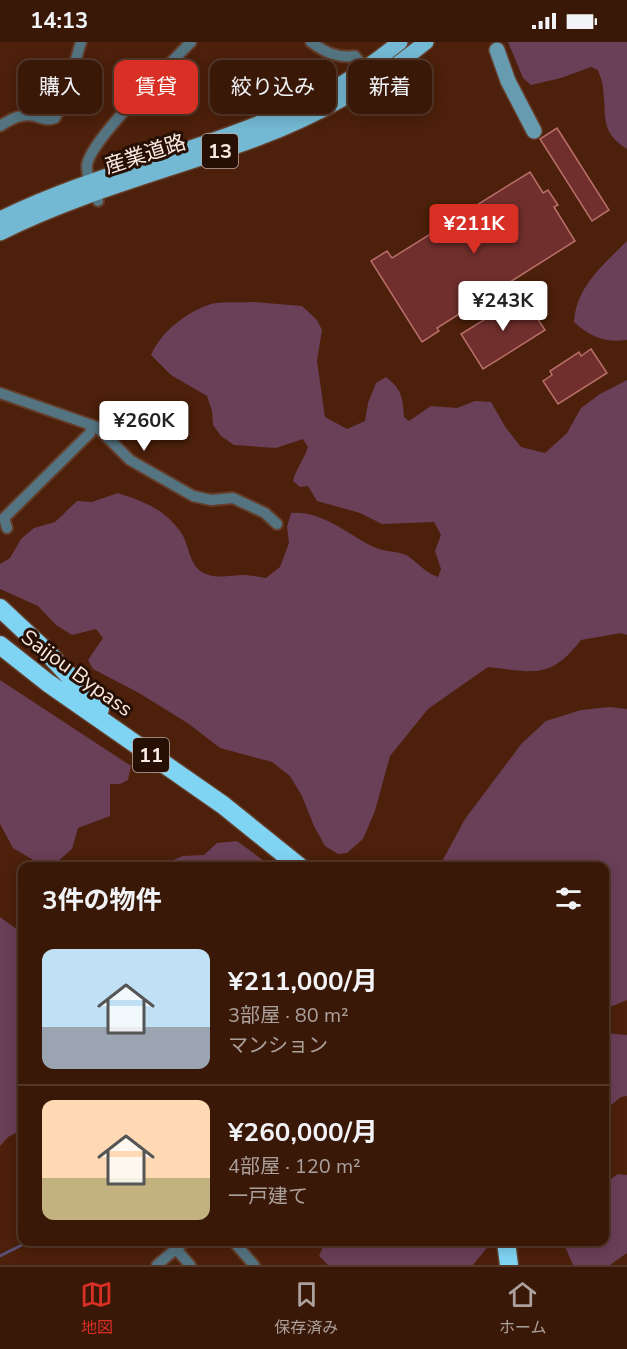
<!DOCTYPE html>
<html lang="ja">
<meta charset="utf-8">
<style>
body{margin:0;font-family:"Nunito Sans","Noto Sans JP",sans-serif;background:#402112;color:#f1f3f6;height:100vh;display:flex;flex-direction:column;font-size:22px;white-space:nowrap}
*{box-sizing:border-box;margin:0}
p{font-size:20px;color:#aba09c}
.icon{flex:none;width:33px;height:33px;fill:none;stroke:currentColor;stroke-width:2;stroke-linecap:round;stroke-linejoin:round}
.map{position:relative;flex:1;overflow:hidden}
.panel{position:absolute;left:18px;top:820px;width:591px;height:384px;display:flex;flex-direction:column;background:#391808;border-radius:12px;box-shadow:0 3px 15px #0003,0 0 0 2px #533729}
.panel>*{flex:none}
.banner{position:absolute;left:18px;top:18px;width:591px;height:54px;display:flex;gap:12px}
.price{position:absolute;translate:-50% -51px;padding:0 14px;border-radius:6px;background:#fff;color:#222;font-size:20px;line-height:39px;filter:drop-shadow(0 2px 3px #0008)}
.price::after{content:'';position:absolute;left:50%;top:36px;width:18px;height:14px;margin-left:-9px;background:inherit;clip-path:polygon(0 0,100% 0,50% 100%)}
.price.selected{background:#d93025;color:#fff}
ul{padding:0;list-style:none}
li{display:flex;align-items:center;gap:18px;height:150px;padding:0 24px}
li+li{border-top:2px solid #533729}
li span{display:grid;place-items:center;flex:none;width:168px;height:120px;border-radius:12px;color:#555}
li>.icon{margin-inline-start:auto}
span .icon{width:72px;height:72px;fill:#fffc;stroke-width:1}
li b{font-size:26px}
h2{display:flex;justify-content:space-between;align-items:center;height:72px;padding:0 24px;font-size:26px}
.chip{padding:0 21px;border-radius:12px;background:#391808;box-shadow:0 3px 15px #0003,0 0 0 2px #533729;font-size:21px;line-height:54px}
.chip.selected{background:#d93025;color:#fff}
.status{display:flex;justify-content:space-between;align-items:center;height:42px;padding:0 30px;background:#391808;direction:ltr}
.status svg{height:16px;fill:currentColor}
.tabs{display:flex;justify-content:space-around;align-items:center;height:84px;border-top:2px solid #533729;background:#391808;font-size:16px;color:#aba09c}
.tabs a{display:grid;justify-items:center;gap:3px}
.tabs .selected{color:#d93025}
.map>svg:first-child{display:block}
.green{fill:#6a3f58}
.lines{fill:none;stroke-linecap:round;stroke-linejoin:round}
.stream{stroke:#5a4f71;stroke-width:3}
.building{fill:#702f2d;stroke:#b86f6a;stroke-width:1.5}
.street-casing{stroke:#643c29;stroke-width:14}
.secondary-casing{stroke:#643c29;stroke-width:18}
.primary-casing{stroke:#643c29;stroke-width:18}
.highway-casing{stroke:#643c29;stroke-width:21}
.street{stroke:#547481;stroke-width:10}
.secondary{stroke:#679baf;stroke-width:15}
.primary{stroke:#74b9d3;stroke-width:15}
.highway{stroke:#80d4f3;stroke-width:18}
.labels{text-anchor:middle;stroke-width:6;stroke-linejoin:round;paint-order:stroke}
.shield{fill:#280f04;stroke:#baa8a1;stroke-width:1.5}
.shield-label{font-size:20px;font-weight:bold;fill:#f9eae4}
.street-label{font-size:21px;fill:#f9eae4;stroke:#280f04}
</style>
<div class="status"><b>14:13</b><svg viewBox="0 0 49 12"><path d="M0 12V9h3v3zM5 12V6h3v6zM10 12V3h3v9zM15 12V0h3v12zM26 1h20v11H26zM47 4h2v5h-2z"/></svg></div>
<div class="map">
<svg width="627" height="1223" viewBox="0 0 627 1223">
<rect width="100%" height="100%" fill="#4c200a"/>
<path class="green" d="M508,0h119v107c-28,-18 -20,-32 -24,-60 0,-6 -3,-13 -5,-19l-7,-3 -30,11 -30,7 -8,-7z
M627,199v99c-23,3 -36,-3 -53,-18 2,-35 29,-57 53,-81z
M254,260l48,4 15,14 5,10 -5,31 8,56 22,12 18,-8 3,-18 8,-20 10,-6c16,12 17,21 18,40l5,4 22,-15 26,2 18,-7 16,1 15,26 15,19 24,6 22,-20 14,-25 19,-14 27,-14v255l-6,-2 -40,7c-31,40 -47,32 -93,27l-60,42 -38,47 -15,55 -12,28 -16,14 -9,1 -13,-8 -11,-20 -12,-30 -12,-20 -18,-14 -52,-14 -31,-24 -50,-31 -46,-24 -5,-9 15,-22 -7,-9 -24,6 -16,-10 -18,-19 -38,-17v-25l10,-6 11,-19 13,-11 21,-6 22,-21 15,1 26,-9c26,9 45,15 62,38 10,13 8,36 26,43 12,5 25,1 37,1 8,0 16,2 23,3l14,-11 9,-24 -2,-16 4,-14c32,-3 58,23 85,35 10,4 23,3 32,8 11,8 18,17 30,21l3,-8 -6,-18 6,-16 -7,-13 -52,2 -22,-11 -43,-12 -9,-15 -8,1 -7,-6c3,-12 11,-22 15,-34l-5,-8 -27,9 -42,-3 -13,-9 -8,-11 -1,-14 -5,-15 -36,-21 -20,-20c10,-23 35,-43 60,-51 13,-3 29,-1 43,-2z
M0,638l131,86 -3,14 -8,4h-10v32l-32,12 -6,21 -15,13 -17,2 -27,-16 -13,-24z
M609,665l18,2v291l-22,9 -1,-142h-165l26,-48 57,-76 24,-22 35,-11z
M237,799l35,26h-106v-4l17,-7 21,-1 13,-12z
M0,875l22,16v197l-14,7 -8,9z
M605,991l22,2v61l-6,1 -16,13z
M618,1132l9,1v78l-17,12h-37l-10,-23h41l1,-59z
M325,1200h165v2l-17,21h-145l-9,-9z"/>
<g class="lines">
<path class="stream" d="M0,1214l28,-14"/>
</g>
<path class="building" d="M557,86l52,82 -17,11 -52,-82z
M530,130l13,21 5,-3 10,15 -4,2 21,34 -138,87 2,3 -17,11 -51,-81 16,-10 5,7z
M523,254l22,34 -62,39 -22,-35z
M591,307l16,24 -49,31 -15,-23 9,-6 -2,-4 29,-19 2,4z"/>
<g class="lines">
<g class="street-casing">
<path id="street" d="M311,0c15,11 26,16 44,14l9,12
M0,84c11,-7 22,-13 34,-10 8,2 13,5 21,2l10,-22 16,-54
M98,159c-5,-11 -12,-24 -11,-36 3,-25 83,-101 104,-123
M0,351l97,34 33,33 63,36 18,4 22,-2 32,15 12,11
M7,486l-3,-10 86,-85 2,-8
M234,1200l20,23
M176,1207l14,16
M157,1223l27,-23"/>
</g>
<g class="secondary-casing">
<path id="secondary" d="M497,8l11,31 26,50"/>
</g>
<g class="primary-casing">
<path id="primary" d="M0,177c98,-48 206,-69 304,-115 34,-15 67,-39 96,-62
M0,191c82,-41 171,-63 256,-94 62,-23 120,-56 170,-97"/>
</g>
<g class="highway-casing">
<path id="highway" d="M0,566l47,44 53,57
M0,603l48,38 175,122 77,62
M506,1200l3,23"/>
</g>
<use href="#street" class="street"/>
<use href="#secondary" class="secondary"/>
<use href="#primary" class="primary"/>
<use href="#highway" class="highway"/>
</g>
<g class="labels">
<g class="shield">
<rect x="202" y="92" width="36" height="34" rx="4.5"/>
<rect x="133" y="696" width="36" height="34" rx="4.5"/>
</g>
<g class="shield-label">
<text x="220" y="116">13</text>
<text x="151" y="720">11</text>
</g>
<g class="street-label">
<text transform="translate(145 112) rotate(-18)" y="7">産業道路</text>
<text transform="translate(77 631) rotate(36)" y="7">Saijou Bypass</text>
</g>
</g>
</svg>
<b class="price selected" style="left:474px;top:213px">¥211K</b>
<b class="price" style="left:503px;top:290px">¥243K</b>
<b class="price" style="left:144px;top:410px">¥260K</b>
<div class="banner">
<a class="chip">購入</a>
<a class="chip selected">賃貸</a>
<a class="chip">絞り込み</a>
<a class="chip">新着</a>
</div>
<section class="panel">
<h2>3件の物件<svg class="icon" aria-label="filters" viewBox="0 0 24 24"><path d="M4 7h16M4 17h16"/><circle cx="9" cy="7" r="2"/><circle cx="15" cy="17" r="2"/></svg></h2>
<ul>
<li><span style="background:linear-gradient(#bfe0f5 65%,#9aa5b1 0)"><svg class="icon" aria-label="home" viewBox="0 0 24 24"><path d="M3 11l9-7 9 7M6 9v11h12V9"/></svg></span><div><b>¥211,000/月</b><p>3部屋 · 80 m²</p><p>マンション</p></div></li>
<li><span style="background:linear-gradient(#ffd9b3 65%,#c2b280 0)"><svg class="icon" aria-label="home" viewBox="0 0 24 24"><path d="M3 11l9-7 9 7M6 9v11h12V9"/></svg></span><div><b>¥260,000/月</b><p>4部屋 · 120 m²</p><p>一戸建て</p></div></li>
</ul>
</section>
</div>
<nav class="tabs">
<a class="selected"><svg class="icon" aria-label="map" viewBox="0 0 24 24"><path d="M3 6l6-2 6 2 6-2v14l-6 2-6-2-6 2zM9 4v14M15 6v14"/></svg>地図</a>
<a><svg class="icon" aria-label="saved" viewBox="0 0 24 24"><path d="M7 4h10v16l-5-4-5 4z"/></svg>保存済み</a>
<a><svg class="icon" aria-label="home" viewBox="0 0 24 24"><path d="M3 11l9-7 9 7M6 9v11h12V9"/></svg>ホーム</a>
</nav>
